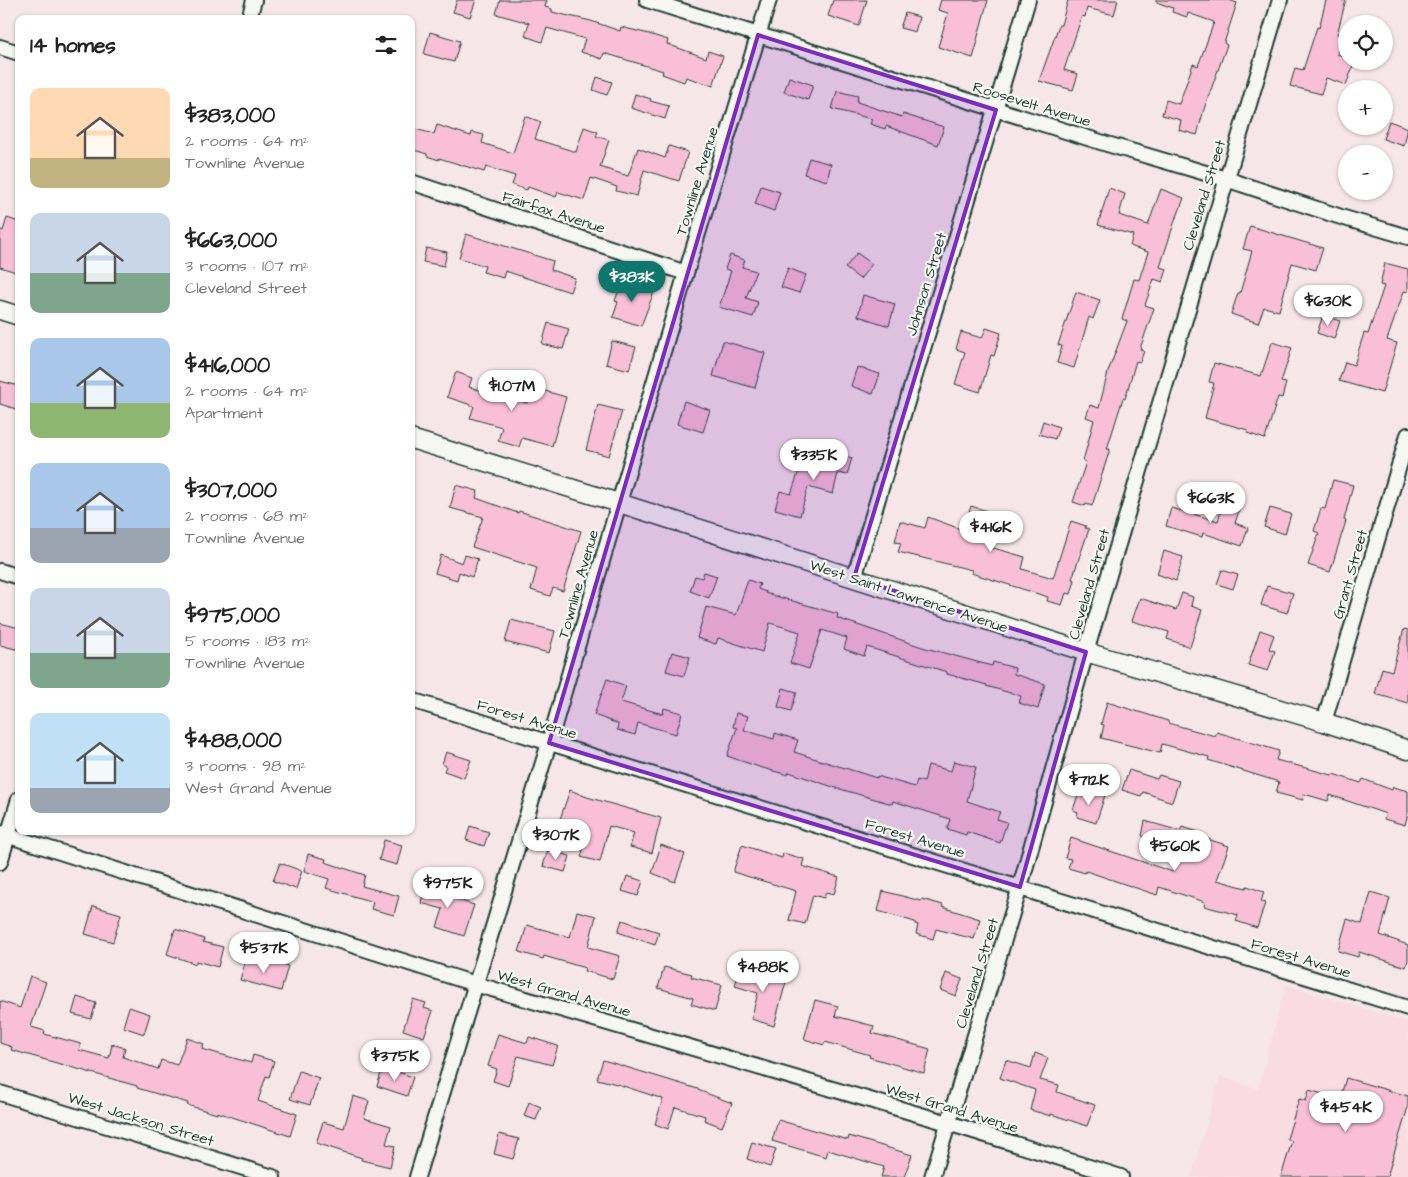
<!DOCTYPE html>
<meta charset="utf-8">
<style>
body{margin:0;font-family:"Architects Daughter",sans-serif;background:#f2f2f2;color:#222;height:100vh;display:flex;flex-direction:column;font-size:19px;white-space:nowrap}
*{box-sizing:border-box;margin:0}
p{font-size:16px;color:#767676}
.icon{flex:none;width:28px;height:28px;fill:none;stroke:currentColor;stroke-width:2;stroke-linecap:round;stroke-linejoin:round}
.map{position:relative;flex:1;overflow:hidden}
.side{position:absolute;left:15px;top:15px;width:400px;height:820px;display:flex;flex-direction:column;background:#fff;border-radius:10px;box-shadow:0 1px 4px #0004}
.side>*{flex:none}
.controls{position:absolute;left:1338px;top:15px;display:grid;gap:10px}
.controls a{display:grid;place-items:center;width:55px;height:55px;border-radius:50%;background:#fff;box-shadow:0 1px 4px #0004;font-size:25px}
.price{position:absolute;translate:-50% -42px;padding:0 11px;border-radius:18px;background:#fff;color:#222;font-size:16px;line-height:32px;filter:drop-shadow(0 1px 2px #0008)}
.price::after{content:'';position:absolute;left:50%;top:30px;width:15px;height:11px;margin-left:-8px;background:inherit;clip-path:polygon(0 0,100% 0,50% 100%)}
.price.on{background:#0f766e;color:#fff}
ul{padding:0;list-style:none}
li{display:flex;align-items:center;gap:15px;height:125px;padding:0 15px}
li span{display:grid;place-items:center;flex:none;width:140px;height:100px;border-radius:10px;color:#555}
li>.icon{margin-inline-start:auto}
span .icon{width:60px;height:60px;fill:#fffc;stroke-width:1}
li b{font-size:21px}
h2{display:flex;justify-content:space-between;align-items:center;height:60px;padding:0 15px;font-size:21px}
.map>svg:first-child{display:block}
.built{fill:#f8dbe3}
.building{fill:#f9c0d5;stroke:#1f3d34}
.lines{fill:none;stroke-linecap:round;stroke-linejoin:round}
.minor-casing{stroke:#1f3d34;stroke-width:18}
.tertiary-casing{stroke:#1f3d34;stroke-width:21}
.minor{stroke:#f6f6f2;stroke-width:14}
.tertiary{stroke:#f6f6f2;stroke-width:18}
.marked{fill:#7b2cbf;fill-opacity:0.2;stroke:#7b2cbf;stroke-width:4;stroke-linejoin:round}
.labels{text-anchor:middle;stroke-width:4.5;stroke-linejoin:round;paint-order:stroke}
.street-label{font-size:15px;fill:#1f3d34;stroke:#f6f6f2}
</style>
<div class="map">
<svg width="1408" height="1177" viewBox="0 0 1408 1177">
<rect width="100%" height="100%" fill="#f7e6e9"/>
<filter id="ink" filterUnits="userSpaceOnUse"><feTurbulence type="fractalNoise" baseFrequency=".02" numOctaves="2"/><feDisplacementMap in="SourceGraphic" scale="10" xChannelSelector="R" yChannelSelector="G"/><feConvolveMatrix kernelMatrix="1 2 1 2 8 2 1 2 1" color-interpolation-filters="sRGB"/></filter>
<g filter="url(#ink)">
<path class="built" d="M1286,985l122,37v155h-217l29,-101 38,13z"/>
<path class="building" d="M457,0h19l-6,17 -17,-5z
M500,0h47l-2,7 7,2v3l39,9 29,10 1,-4 28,7 19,6 -1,4 39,14 2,-7 15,5 -10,30 -27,-9 -2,5 -22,-8 1,-3 -59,-18 -2,6 -21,-7 4,-13 -38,-11 -5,14 -17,-6 4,-13 -33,-9z
M833,0h34l-8,26 -31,-10z
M941,0h47l-11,40 1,1 -5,17 -35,-11 10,-34 -10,-3z
M1068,0h50l-4,15 -27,-7 -2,9 -3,-1 -18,54 14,4 -5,16 -34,-9 20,-56h2z
M1156,0h73l8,3 -13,40 3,2 -23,64 -7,26 -18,-5 2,-10 -19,-5 4,-15 13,4 14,-40 5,2 16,-44 -26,-9 -1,4 -15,-5 1,-4 -17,-6z
M1326,0h20l-9,34 6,2 -6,18 9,3v4h9l-9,24 -20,-7 -5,16 -31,-8 5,-18 8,2 14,-43 2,1z
M905,13l14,4 -4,15 -15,-4z
M430,32l30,9 -6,21 -30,-8z
M597,77l15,5 -5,13 -14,-5z
M789,77l24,8 -5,15 -24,-8z
M837,91l21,5 -1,6 45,15 1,-3 41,13 -6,18 -52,-19 -1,3 -15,-5 2,-5 -40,-10z
M635,94l16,5 -1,2 19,5 -4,13 -34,-11z
M525,116l16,6 -6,17 41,13 8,-25 14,5 -2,4 13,4 -9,27 28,9 10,-28 27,10 4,-12 19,6 -9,29 -35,-11 -7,26 -21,-5 1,-4 -26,-9 -7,22 -26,-8 -2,5 -28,-10 -1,3 -15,-5 3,-9 -29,-9 -2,5 -45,-14v2l-12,-4v-2l-16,-5v-21l23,6 3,-9 34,11 1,-4 12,3 -2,8 31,10z
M1389,121l19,7 -4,18 -21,-7z
M809,158l22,6 -4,17 -23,-7z
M761,186l19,6 -6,19 -19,-7z
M1109,188l16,6 -6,21 29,10 13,-36 23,9 -7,19h-1l-16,50 7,2 -4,13 -9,-3 -9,26 9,3 -14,41 4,2 -4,11 -4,-1 -11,38 -2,-1 -16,51h3l-18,57 -6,-2 -1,2 -12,-4 13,-40 -3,-1 11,-41 -8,-3 4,-12 9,3 9,-36 19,-51 -5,-2 12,-40 5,1 9,-28 -18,-6 3,-11 -35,-10z
M7,218l12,4v51l-19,-6v-38l3,2z
M1250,226l73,22 -7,22 -24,-7 -13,48 -15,-4 -6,16 -27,-9 7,-21h2l12,-42 -9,-2z
M466,234l87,27 -2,9 24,8 -5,14 -65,-21 -2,7 -20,-6 2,-6 -26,-8z
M426,248l21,4 -3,14 -21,-4z
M857,253l15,11 -12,15 -15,-11z
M730,255l15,5 -3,7 14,4 -10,27 12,4 -5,15 -34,-10 12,-36 -6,-2z
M1385,263l23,6v23l-4,-1 -17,49 10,3 -15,50 -43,-12 6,-19 9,3 10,-32 4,1 16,-48 -4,-1z
M788,268l18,7 -7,18 -18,-6z
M622,281l32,11 -13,34 -28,-9 5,-15 -3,-1z
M1076,292l24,8 -7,19 -4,-2 -15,51 -17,-5 5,-17 -4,-1z
M863,295l32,9 -6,22 -31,-10z
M1323,315l17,6 -6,18 -17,-6z
M548,323l21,6 -6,20 -21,-5z
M986,328l15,5 -7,23 -3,-1 -11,37 -25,-8 10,-32 -9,-3 5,-17 21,6z
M612,341l24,6 -7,23 -23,-6z
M723,341l42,12 -10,35 -42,-12z
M1272,342l20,6 -11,34 5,1 -4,15 -4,-1 -13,42 -18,-6 1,-3 -43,-12 9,-35 -5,-1 5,-19 47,13z
M857,367l23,7 -7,20 -22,-8z
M456,372l16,6 -3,9 58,16 2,-5 6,1 3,-10 28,8 -14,49 -30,-8 -3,9 -21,-6 4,-14 -32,-9 4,-12 -27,-9z
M0,381l19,5v24l-19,-6z
M684,401l26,9 -7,22 -26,-8z
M598,405l24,6 -13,45 -23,-6z
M1043,421l16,6 -4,12 -16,-5z
M827,451l25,7 -5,17 -9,-2 -5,21 -25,-7 -8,29 -25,-7 5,-18 11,3 12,-35 20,6z
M1333,480l20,5 -9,35 2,1 -16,51 -22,-7 11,-32 -5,-2 7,-23 4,1z
M456,485l22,6 -2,7 42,15 1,-2 62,20 -18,60 -10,-3 -3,8 -19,-6 6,-22 -65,-21 11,-30 -33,-9z
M1224,500l17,5 -6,18 13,5 -6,18 -39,-13 -1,4 -36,-11 5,-18 47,13z
M971,506l29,9 -10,32 35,10 -3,12 31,9 18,-57 15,5 -1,2 4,1 -17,50 3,1 -4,14 -5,-1 -4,12 -15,-4 1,-4 -77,-24 1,-3 -74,-18 3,-9 -6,-1 5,-21 25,7 3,-11 35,13z
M1270,508l21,6 -6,20 -21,-7z
M1164,551l19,6 -7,24 -19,-7z
M441,555l21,8 3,-8 13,4 -6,18 -13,-5 -2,8 -22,-7z
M1222,570l16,5 -5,14 -16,-5z
M704,572l13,4 -8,22 -19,-7 5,-15 7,2z
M748,580l12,4 -2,5 8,3 -1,1 73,21 -1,4 85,29 70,19 1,-4 22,6 -1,6 31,10 -7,25 -19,-6 2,-7 -35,-10 1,-1 -40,-11v-2l-80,-25 -3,9 -20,-7 3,-11 -25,-8 -13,39 -19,-6 10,-31 -30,-9 -8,29 -44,-14 -2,6 -19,-6 9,-31 30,8z
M1267,586l26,7 -6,20 -26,-8z
M1182,593l11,4 -2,9 11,4 -12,37 -23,-8 2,-7 -37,-11 8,-23 36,12z
M511,620l44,11 -6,22 -44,-11z
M0,623l19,5v22l-19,-5z
M1404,629l4,1v73l-33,-9 7,-26 10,3z
M1260,630l14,5 -5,14 6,2 -7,20 -20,-6z
M672,652l18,5 -6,19 -18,-5z
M607,679l19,7 -5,16 42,12 1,-6 18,5 -6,21 -38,-11 -3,12 -18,-5 1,-6 -24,-9z
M783,688l14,4 -6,19 -13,-4z
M1107,702l61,19v2l47,13 2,-4 62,19 -3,9 56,15 1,-1 28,9 2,-4 29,11 1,-3 15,4v22l-3,12 -21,-6 2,-5 -56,-19 -2,6 -24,-7 -1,6 -27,-7 3,-11 -71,-22 1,-3 -47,-13 -2,9 -59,-15 3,-13 -3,-1z
M736,713l12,3 -4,14 30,9 1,-6 23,7 -4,12 83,26v-2l38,11 2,-7 7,2 4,-17 23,6 3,-10 22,6 -9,34 33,11 -3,7 10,3 -7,21 -33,-11 -1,3 -19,-6 3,-10 -57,-18 -1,3 -59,-17 -44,-15 -1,3 -29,-8 -32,-11 10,-28 -4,-1z
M446,752l25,8 -7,18 -20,-7 2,-5 -4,-2z
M1129,770l28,9 2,-4 20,6 -7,21 -29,-10 -2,4 -19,-6z
M1086,789l19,6 -9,28 -19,-6 1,-5 -5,-2 5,-15 6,2z
M570,790l17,7 74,21 -9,35 -22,-6 4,-14 -25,-7 -9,36 -19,-5 8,-28 -29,-10z
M1145,821l35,10 2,-4 17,5 -1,4 31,10 -12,34 29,8 1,-2 17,6 -3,10 4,1 -8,25 -21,-7 2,-6 -34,-9 1,-4 -46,-15 -2,8 -71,-24 -1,2 -17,-5 3,-9 -6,-1 6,-20 102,34 8,-25 -39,-11z
M470,826l19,6 -5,14 -18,-6z
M384,840l18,5 -5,20 -18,-5z
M661,845l24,9 -10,28 -23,-9z
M742,845l40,13 1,-5 21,6 -2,7 37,11 -5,17 -8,-2 -2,6 -11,-3 -8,29 -16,-4 7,-29 -63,-19z
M548,850l22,6 -5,16 -22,-6z
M308,854l18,5 -1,3 40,13 -3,11 37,10 -5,19 -23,-6 2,-7 -47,-14 3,-9 -25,-8z
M280,863l22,8 -6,18 -23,-8z
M627,876l16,5 -5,15 -16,-5z
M426,882l22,7 -2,7 28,9 -10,31 -27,-9 6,-18 -22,-6z
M883,891l38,10 1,-2 21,6 -1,2 38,12 -6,20 -38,-10 -3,10 -17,-5 2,-9 -3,-1v-2l-37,-11z
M1371,892l19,6 -10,37 28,10v15l-2,7 -47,-15 -1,5 -20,-6 9,-32 15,5z
M93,906l28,8 -8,28 -28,-8z
M577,911l19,5 -8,31 32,9 -7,23 -29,-8 1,-3 -41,-12 -1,3 -24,-7 8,-27 43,12z
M622,920l37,12 -4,13 -37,-13z
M175,929l29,10 -1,3 20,5 -5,20 -22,-6v3l-29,-10z
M257,958l31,8 -7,25 -41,-11 6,-21 10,2z
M740,966l47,12 -13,48 -23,-7 7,-26 -23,-7z
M664,967l28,7 -1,3 31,8 -7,26 -24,-7 2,-6 -35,-10z
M946,973l16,6 -6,17 -16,-6z
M30,976l16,6 -15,45 14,4 -1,3 37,10 -2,6 30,8 3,-14 13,4 -2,9 35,12 3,-9 16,5 10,-27 17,6 -2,5 49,14 2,-8 21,6 -5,16 -3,-1 -8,25 39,13 -7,22 -73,-24v2l-30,-9 1,-2 -51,-15v-2l-126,-36 1,-3 -12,-4v-42l20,7z
M77,997l19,6 -5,16 -19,-5z
M413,999l13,4 -2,5 9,3 -9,26 -21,-7z
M815,1000l23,6 -3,10 39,10 -2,7 58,16 -6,24 -55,-16 1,-2 -45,-13 -1,3 -20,-6z
M129,1007l21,7 -6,20 -21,-7z
M498,1034l29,9 2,-6 29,9 -6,19 -34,-9 -10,30 -15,-5 4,-12 -9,-3z
M1035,1053l13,5 -8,22 19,5 -2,7 38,13 -8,21 -36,-12v2l-21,-6 5,-20 -35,-12 6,-18 25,8z
M603,1060l95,29v1l34,13 -10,24 -18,-7 1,-4 -30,-9 -7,22 -13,-5 8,-25 -46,-15 -20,-5z
M383,1067l30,10 -6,19 -30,-10z
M299,1071l20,7 -9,27 -20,-6z
M1346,1078l62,18v11l-21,70h-106l11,-36 -5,-2 12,-40 7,2 3,-11 31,9z
M353,1096l16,5 -5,17 27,8 -5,18 9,2 -5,21 -29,-7 1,-2 -46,-15 7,-21 21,6z
M529,1102l12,5 -5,13 -12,-4z
M778,1120l70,20 1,-4 63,19 -8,22h-23l3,-10 -56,-17 -2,7 -54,-16z
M499,1134l20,5 -6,20 -19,-5z
M752,1142l24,7 -6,18 -23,-8z"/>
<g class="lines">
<g class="minor-casing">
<path id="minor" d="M647,0l460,144 119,35 115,38 67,20
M249,19l5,-19
M0,47l19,6
M411,182l275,91
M0,571l19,6
M854,578l174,-578
M411,700l997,308
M1324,722l84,-287
M0,833l475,151 473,139 173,54
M0,862l19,-63
M0,1093l273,84
M417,1177l132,-434 137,-470 83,-273
M932,1177l88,-290 66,-235 194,-652"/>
</g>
<g class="tertiary-casing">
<path id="tertiary" d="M0,310l19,6
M411,439l208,64 467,149 238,70 84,28"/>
</g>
<use href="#minor" class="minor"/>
<use href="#tertiary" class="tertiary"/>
</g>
</g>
<path class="marked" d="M758,35l238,75 -142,468 232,74 -66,235 -471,-144z"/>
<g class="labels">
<g class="street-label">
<text transform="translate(1032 104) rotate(17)" y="5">Roosevelt Avenue</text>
<text transform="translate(697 181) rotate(-73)" y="5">Townline Avenue</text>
<text transform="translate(1204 195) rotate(-73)" y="5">Cleveland Street</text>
<text transform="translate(554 212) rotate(18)" y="5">Fairfax Avenue</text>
<text transform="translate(926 284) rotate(-73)" y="5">Johnson Street</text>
<text transform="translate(1350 574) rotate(-74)" y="5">Grant Street</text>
<text transform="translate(578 584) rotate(-74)" y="5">Townline Avenue</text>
<text transform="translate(1089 584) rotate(-74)" y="5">Cleveland Street</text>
<text transform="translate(909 596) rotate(18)" y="5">West Saint Lawrence Avenue</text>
<text transform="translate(527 719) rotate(17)" y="5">Forest Avenue</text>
<text transform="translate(915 838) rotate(17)" y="5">Forest Avenue</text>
<text transform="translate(1301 958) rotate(17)" y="5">Forest Avenue</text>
<text transform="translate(977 973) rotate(-73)" y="5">Cleveland Street</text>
<text transform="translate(564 993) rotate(16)" y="5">West Grand Avenue</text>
<text transform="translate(952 1108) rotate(17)" y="5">West Grand Avenue</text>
<text transform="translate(141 1119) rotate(17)" y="5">West Jackson Street</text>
</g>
</g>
</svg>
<div class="controls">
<a><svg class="icon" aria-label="locate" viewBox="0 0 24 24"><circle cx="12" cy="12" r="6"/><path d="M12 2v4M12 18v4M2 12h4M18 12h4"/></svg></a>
<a>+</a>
<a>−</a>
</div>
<b class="price on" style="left:632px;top:303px">$383K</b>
<b class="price" style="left:1328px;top:327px">$630K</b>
<b class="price" style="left:512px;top:412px">$1.07M</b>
<b class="price" style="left:814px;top:481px">$335K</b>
<b class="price" style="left:1211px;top:524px">$663K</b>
<b class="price" style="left:991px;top:553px">$416K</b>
<b class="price" style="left:1089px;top:806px">$712K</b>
<b class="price" style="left:556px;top:861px">$307K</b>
<b class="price" style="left:1175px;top:872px">$560K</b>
<b class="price" style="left:448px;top:909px">$975K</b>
<b class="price" style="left:264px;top:974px">$537K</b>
<b class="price" style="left:763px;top:993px">$488K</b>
<b class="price" style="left:395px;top:1082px">$375K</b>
<b class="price" style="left:1346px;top:1133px">$454K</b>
<section class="side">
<h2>14 homes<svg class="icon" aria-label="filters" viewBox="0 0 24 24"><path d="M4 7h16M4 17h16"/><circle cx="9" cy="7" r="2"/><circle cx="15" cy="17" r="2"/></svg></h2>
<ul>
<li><span style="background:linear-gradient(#ffd9b3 70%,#c2b280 0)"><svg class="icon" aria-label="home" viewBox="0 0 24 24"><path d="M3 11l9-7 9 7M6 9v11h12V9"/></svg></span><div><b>$383,000</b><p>2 rooms · 64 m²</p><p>Townline Avenue</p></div></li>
<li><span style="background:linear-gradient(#c9d6e8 60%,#7fa58c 0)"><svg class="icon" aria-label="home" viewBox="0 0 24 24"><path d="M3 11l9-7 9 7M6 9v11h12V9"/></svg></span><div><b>$663,000</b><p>3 rooms · 107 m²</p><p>Cleveland Street</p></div></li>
<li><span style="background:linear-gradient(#a9c7e8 65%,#8fb573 0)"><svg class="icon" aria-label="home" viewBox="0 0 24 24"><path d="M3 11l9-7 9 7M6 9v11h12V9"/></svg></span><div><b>$416,000</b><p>2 rooms · 64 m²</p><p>Apartment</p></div></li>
<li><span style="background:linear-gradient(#a9c7e8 65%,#9aa5b1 0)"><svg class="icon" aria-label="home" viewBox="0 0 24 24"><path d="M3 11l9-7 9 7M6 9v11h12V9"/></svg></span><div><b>$307,000</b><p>2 rooms · 68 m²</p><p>Townline Avenue</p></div></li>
<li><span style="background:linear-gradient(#c9d6e8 65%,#7fa58c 0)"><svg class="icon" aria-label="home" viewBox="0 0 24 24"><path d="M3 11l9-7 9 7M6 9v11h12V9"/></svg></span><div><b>$975,000</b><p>5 rooms · 183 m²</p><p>Townline Avenue</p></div></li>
<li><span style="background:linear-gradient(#bfe0f5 75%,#9aa5b1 0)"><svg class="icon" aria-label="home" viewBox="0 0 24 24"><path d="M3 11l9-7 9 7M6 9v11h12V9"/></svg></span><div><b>$488,000</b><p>3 rooms · 98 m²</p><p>West Grand Avenue</p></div></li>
</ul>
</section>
</div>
